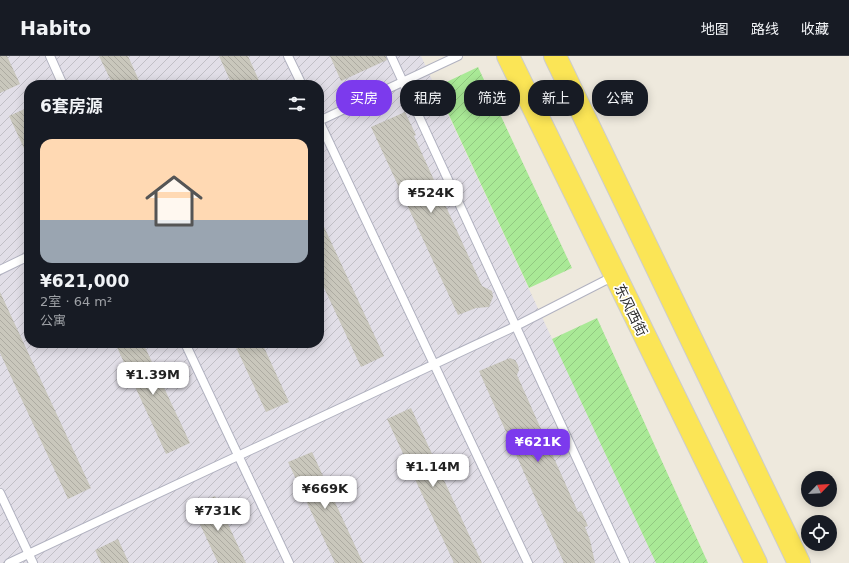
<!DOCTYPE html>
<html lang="zh">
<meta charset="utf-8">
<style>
body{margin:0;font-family:"DejaVu Sans","Noto Sans SC",sans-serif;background:#242831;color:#f1f3f6;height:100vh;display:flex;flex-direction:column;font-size:15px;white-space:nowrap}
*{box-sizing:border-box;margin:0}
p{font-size:13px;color:#9ea1a6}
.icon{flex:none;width:22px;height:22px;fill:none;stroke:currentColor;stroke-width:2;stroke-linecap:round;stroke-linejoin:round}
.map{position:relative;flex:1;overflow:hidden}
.side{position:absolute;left:24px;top:24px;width:300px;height:268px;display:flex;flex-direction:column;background:#171b24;border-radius:16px;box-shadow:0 2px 10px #0003}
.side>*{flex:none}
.top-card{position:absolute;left:336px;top:24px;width:380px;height:36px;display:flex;gap:8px}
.needle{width:26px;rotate:65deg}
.buttons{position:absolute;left:801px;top:415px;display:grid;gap:8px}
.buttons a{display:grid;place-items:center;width:36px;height:36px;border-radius:50%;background:#171b24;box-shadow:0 2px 10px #0003;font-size:20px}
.price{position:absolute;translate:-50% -34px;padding:0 9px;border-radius:8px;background:#fff;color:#222;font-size:13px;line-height:26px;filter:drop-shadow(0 1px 2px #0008)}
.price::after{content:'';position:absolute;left:50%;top:24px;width:12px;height:9px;margin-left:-6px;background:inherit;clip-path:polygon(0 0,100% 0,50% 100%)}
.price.on{background:#7c3aed;color:#fff}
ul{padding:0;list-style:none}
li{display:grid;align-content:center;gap:8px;height:212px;padding:0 16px}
li span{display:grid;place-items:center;height:124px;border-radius:12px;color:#555}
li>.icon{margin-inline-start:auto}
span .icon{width:72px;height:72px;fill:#fffc;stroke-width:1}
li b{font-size:17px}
h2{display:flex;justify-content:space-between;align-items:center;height:48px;padding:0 16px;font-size:17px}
.pill{padding:0 14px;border-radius:16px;background:#171b24;box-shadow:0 2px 10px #0003;font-size:14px;line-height:36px}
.pill.on{background:#7c3aed;color:#fff}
header{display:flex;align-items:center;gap:24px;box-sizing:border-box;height:56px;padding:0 20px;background:#171b24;border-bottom:1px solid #363941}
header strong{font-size:19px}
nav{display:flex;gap:22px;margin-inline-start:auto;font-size:14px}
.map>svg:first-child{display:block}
.industrial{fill:url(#industrial-furrows);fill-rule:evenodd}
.garden{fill:url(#garden-furrows)}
.building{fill:url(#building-back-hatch)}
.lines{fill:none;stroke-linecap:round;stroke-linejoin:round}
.service-casing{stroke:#b1b2c0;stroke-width:10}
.primary-casing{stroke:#ccc;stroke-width:24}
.service{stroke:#fff;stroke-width:8}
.primary{stroke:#fbe556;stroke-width:22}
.labels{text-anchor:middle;stroke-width:3.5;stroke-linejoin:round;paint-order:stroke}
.street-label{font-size:14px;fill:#2c2c2c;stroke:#fff}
</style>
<header>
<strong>Habito</strong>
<nav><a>地图</a><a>路线</a><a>收藏</a></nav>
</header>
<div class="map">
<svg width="849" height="507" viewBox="0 0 849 507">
<defs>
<pattern id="industrial-furrows" width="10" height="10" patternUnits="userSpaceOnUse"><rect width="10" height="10" fill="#e1dee7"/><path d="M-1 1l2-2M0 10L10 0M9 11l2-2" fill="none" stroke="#c1bfc6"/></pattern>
<pattern id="garden-furrows" width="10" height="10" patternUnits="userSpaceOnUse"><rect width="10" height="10" fill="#a9e996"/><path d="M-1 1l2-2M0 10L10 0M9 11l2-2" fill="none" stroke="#92c881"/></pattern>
<pattern id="building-back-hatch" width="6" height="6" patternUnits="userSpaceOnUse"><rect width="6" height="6" fill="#c9c7bc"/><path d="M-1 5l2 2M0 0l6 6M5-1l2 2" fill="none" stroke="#adaba2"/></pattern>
</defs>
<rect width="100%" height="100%" fill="#eee9dd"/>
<path class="industrial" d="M0,0h421l235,507h-656zM29,29h290v258h-290z"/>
<path class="garden" d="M478,11l94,201 -43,20 -93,-201z
M597,262l111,245h-52l-104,-224z"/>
<path class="building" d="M0,0h7l13,28 -20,9z
M99,0h29l13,29h-28z
M219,0h29l13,29h-29z
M330,0h56l1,4 -46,21z
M29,51v52l-20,-43z
M405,56l11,23 -2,1 68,150 10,5 1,6 -4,10 -13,1 -18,7 -87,-188z
M319,160l65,140 -23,11 -42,-90z
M0,236l91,196 -23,11 -68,-146z
M115,287h28l47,100 -24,11z
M234,287h28l27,59 -23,10z
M510,302l5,2 3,5 1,5 -2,5 61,137 3,-1 7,15 -3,1 5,13 5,23h-31l-85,-192z
M411,352l71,155h-28l-67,-144z
M312,396l51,111h-28l-47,-101z
M215,440l31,67h-28l-26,-56z
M118,483l11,24h-28l-6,-13z"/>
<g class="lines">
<g class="service-casing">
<path id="service" d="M50,0l13,29
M288,0l14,29
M391,0l234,507
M319,65l209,442
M319,65l139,-65
M0,214l29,-14
M185,287l104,220
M0,437l33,70
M9,507l507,-237 98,-50"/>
</g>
<g class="primary-casing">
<path id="primary" d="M508,0l248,507
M555,0l244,507"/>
</g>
<use href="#service" class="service"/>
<use href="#primary" class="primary"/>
</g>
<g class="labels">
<g class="street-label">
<text transform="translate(631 254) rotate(64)" y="5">东风西街</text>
</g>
</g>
</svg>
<div class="buttons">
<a><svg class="needle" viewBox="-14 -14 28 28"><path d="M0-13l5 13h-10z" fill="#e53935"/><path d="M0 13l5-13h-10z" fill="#9ea1a6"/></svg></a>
<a><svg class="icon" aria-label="locate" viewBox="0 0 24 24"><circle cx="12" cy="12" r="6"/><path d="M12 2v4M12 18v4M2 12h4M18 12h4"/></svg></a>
</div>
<b class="price" style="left:431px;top:158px">¥524K</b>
<b class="price" style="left:153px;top:340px">¥1.39M</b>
<b class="price on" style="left:538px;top:407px">¥621K</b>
<b class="price" style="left:433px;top:432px">¥1.14M</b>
<b class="price" style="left:325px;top:454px">¥669K</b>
<b class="price" style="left:218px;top:476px">¥731K</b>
<div class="top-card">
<a class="pill on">买房</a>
<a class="pill">租房</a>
<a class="pill">筛选</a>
<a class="pill">新上</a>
<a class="pill">公寓</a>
</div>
<section class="side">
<h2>6套房源<svg class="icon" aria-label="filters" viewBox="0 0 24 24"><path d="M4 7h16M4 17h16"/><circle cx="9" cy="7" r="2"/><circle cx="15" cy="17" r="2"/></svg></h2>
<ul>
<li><span style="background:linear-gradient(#ffd9b3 65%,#9aa5b1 0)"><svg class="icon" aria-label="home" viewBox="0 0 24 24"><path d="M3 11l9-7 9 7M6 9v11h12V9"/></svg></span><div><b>¥621,000</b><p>2室 · 64 m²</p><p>公寓</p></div></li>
</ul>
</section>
</div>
